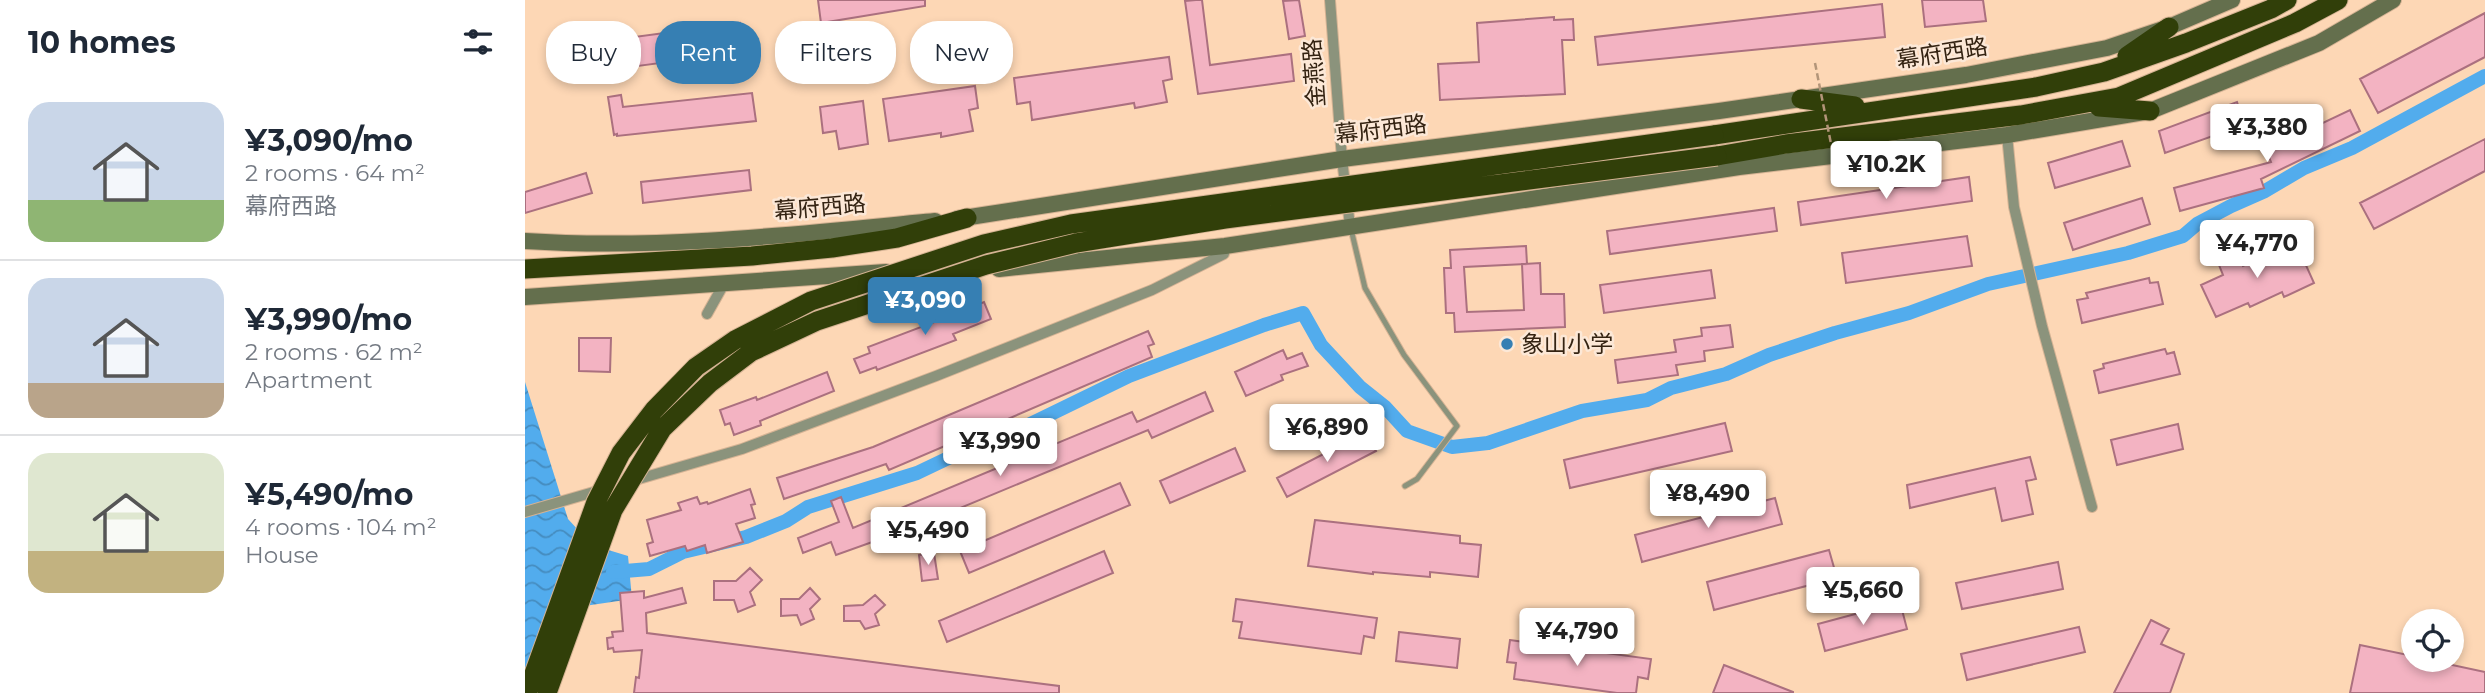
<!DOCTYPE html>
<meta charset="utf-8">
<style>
body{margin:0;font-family:Montserrat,"Noto Sans SC",sans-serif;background:#f2f2f3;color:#1f2937;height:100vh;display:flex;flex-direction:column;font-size:26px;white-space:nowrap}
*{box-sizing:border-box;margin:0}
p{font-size:23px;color:#747a83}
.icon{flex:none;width:38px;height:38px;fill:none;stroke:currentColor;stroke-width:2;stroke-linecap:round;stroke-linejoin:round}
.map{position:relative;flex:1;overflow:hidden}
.drawer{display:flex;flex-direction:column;background:#fff;width:525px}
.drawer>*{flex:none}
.guide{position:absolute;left:21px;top:21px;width:665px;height:63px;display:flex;gap:14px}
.controls{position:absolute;left:1876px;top:609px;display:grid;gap:14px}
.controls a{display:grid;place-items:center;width:63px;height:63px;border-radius:50%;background:#fff;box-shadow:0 4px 10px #0003;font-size:35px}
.price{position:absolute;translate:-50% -60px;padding:0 16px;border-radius:7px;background:#fff;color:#222;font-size:23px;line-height:46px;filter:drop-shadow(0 2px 4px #0008)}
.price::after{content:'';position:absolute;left:50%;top:42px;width:21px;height:16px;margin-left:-10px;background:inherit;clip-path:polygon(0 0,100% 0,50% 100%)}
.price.active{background:#367fb3;color:#fff}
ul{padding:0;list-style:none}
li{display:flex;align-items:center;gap:21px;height:175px;padding:0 28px}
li+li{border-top:2px solid #e0e1e3}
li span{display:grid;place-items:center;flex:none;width:196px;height:140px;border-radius:21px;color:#555}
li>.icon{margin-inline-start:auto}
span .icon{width:84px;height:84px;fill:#fffc;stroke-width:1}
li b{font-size:30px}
h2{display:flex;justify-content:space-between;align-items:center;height:84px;padding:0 28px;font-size:30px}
.pill{padding:0 24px;border-radius:28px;background:#fff;box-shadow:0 4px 10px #0003;font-size:24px;line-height:63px}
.pill.active{background:#367fb3;color:#fff}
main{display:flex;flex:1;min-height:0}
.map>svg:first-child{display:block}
.water{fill:url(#water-waves)}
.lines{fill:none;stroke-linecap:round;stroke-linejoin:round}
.canal{stroke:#52aced;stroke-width:14}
.building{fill:#f3b3c2;stroke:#ab707f;stroke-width:2}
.lane-casing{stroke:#d5b394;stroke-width:7}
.street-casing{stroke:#d5b394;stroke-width:12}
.secondary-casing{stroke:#d5b394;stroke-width:18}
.highway-casing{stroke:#d5b394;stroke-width:21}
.lane{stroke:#8b937c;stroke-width:5}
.street{stroke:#8b937c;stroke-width:10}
.secondary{stroke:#646f4d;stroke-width:16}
.highway{stroke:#313f09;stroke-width:19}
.highway-bridge-casing{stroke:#d5b394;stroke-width:21;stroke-linecap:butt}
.path-bridge{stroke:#b39579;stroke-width:2.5;stroke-dasharray:7 3.5;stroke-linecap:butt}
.highway-bridge{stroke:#313f09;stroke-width:19}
.poi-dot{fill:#367fb3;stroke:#fce8d7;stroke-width:2.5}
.labels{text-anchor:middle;stroke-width:5;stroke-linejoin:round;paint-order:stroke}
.street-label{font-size:23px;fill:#342312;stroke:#fce8d7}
.poi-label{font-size:23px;fill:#342312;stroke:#fce8d7;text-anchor:start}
</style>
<main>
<section class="drawer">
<h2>10 homes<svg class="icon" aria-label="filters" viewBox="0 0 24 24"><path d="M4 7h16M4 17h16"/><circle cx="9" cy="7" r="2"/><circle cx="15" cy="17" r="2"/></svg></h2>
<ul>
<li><span style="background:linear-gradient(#c9d6e8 70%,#8fb573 0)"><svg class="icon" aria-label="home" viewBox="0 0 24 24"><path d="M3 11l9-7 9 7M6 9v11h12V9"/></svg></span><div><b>¥3,090/mo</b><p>2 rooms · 64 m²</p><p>幕府西路</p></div></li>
<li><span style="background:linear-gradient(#c9d6e8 75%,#b9a48a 0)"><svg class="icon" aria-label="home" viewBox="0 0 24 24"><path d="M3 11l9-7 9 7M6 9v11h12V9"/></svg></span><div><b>¥3,990/mo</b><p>2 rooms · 62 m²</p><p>Apartment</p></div></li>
<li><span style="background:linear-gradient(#dfe7d0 70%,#c2b280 0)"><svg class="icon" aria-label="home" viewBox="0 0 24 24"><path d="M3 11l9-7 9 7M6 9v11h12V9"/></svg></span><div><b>¥5,490/mo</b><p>4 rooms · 104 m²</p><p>House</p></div></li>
</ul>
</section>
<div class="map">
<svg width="1960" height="693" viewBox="0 0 1960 693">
<defs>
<pattern id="water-waves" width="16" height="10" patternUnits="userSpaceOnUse" patternTransform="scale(1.75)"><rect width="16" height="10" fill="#52aced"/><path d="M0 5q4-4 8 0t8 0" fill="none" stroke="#458cbf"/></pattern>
</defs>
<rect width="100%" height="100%" fill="#fdd7b5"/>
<path class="water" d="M0,382l43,137 24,26 36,11 4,43 -75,11 -32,83z"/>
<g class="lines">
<path class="canal" d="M88,572l36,-3 34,-17 63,-15 40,-16 22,-14 109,-34 44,-21 57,-22 111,-54 135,-51 39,-12 18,32 39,42 25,20 22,24 45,16 36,-4 94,-32 65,-11 24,-12 55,-14 43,-19 66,-22 74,-20 79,-29 140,-31 55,-17 14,-12 34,-18 34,-15 39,-23 48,-20 133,-72"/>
</g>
<path class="building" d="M293,0h107v6l-104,17z
M671,0h6l8,65 81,-11 3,27 -96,13 -13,-93z
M774,0l6,36 -16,3 -6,-38z
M1397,0h61l3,21 -61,6z
M1357,4l3,33 -287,28 -3,-28z
M1960,13v44l-107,56 -18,-34z
M1029,17v3l19,-1 1,21h-12l3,54 -125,6 -2,-36 41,-2 -2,-39z
M215,23l3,29 -120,16 -4,-29z
M644,57l3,22 -9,2 4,21 -32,6 -1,-5 -102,17 -2,-18 -13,2 -3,-26z
M450,86l3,22 -9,2 4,21 -32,6v-4l-52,8 -6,-42z
M227,93l4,28 -139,15v-2l-3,1 -6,-38 13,-2 2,12z
M338,101l5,43 -29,5 -3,-18 -13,2 -3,-26z
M1712,102l7,23 -79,28 -6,-22z
M1825,110l10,21 -99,48 3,9 -84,23 -6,-23 97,-26 -5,-12z
M1960,139v32l-111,58 -14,-26z
M1597,141l8,25 -75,22 -7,-25z
M224,170l2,20 -108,13 -2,-21z
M61,173l6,20 -67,20v-21z
M1444,177l3,24 -171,24 -3,-23z
M1617,198l8,26 -77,26 -9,-27z
M1249,208l3,23 -167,23 -3,-23z
M1442,236l5,30 -126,17 -4,-30z
M1768,243l5,10 2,-1 14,31 -30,14 -2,-5 -32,15 -2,-4 -32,14 -15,-32 22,-10 -4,-10 20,-9 4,10z
M1001,246l1,18 -63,3 3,45 57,-2 -2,-46 18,-1 1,31h23l1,33 -110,5 -1,-19h-8l-2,-45h7l-1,-18z
M1186,270l4,28 -111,15 -4,-28z
M1624,278l1,5 8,-1 5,22 -81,19 -5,-23 11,-2 -2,-5z
M449,298l3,7 7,-3 7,17 -38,15 3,6 -79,30 -1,-3 -16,6 -6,-14 16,-6 -2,-6 77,-29 -3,-8z
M1205,325l3,22 -29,4 1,10 -29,4 2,10 -60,8 -3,-23 61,-8 -2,-12 28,-4 -1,-8z
M623,331l6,13 -6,2 4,11 -263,113 -3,-6 -102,35 -7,-21 96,-31z
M54,338h32l-1,34 -31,-1z
M1640,349l2,5 7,-2 6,22 -81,19 -5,-22 10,-3 -1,-4z
M758,350l4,9 15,-6 6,13 -27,9 2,5 -37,16 -11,-24z
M302,372l7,19 -74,30 1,4 -27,10 -4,-12 -5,2 -5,-15 36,-13 1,3z
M680,392l8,19 -61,27 -4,-8 -272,113 -1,-2 -39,14 -5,-13 -28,11 -5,-15 41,-16 -8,-21 10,-4 12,31 279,-116 5,10z
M1200,423l7,28 -162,37 -6,-28z
M1653,424l5,25 -66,16 -6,-25z
M841,432l10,19 -89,46 -10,-19z
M710,448l10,23 -75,32 -10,-22z
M1505,457l6,22 -10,2 7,33 -31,7 -7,-33 -85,20 -3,-23z
M595,483l10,22 -161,68 -9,-22z
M225,489l5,15 -4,1 4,13 -19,6 7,18 -36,11 -2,-8 -18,6 -2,-5 -35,10 -3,-12 6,-2 -6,-22 34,-10 -3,-7 19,-6 3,7 7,-2 1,2z
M1250,498l7,26 -140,38 -7,-27z
M790,520l145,16v7l21,2 -3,32 -48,-5v5l-57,-5v2l-65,-8z
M1304,550l8,28 -123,32 -7,-28z
M579,551l9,22 -166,69 -8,-21z
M409,553l4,26 -16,2 -3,-26z
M1533,562l5,27 -101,20 -6,-26z
M225,568l12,12 -12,12 5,13 -17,7 -4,-12h-20v-19h22z
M157,588l4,15 -40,10 1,20 412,53v7h-425l2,-16 3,1 3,-28 -28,2 -1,-4 -5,1 -1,-11 6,-1 -1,-5 11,-1 -3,-38 24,-2v7z
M285,588l10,11 -10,10 4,10 -13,6 -4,-10 -16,1v-17h18z
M350,595l10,10 -10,9 4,11 -14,4 -5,-8h-16v-15l19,-1z
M711,599l141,19 -3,20 -10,-2 -3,18 -122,-16 3,-16 -9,-1z
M1375,602l7,27 -82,22 -7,-27z
M1626,620l18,9 -8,15 23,10 -14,39h-56z
M1554,627l6,25 -118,28 -6,-26z
M874,632l61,7 -3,29 -61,-7z
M985,640l141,19 -3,20 -10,-2 -2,16h-19l-103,-14 2,-16 -9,-1z
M1835,645l53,11v4h16l56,12v21h-135z
M1199,665l69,27v1h-80z"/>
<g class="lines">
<g class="lane-casing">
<path id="lane" d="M826,229l14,59 39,67 53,71 -40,53 -12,7"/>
</g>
<g class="street-casing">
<path id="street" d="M805,0l12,159 8,67
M1482,135l7,72 28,119 50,181
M182,314l18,-32
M0,512l217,-63 194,-73 216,-86 72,-36 1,-8"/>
</g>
<g class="secondary-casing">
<path id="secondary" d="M432,219l385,-60 377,-48 247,-36 141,-27 62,-21 63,-27
M0,241c137,9 273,-7 410,-20
M474,269l226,-23 514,-79 268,-32 143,-24 169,-68 74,-43
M0,297l361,-25"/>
</g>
<g class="highway-casing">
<path id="highway" d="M1602,56l42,-29
M1276,99l54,7
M1574,107l51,4
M1189,135l322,-48 68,-15 82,-29 85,-34 16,-9
M1192,156l69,-12 235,-29 98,-18 176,-74 43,-23
M0,269l227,-13 80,-8 65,-10 70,-20"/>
</g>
<use href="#lane" class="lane"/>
<use href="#street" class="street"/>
<use href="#secondary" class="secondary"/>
<use href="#highway" class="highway"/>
<g class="highway-bridge-casing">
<path id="highway-bridge" d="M2,693l69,-191 25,-49 33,-43 42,-43 39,-27 76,-39 173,-57 87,-20 643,-89
M22,693l66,-183 49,-81 48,-46 41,-31 66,-31 169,-56 90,-22 149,-24 492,-63"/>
</g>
<path class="path-bridge" d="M1290,63l20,101"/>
<use href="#highway-bridge" class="highway-bridge"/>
</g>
<circle class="poi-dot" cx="982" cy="344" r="7"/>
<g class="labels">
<g class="street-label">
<text transform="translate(1417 53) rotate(-9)" y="8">幕府西路</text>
<text transform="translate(789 73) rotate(-94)" y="8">金燕路</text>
<text transform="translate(856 129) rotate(-7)" y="8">幕府西路</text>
<text transform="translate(295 207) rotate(-5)" y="8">幕府西路</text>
</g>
<g class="poi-label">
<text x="996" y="352">象山小学</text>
</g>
</g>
</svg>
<div class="controls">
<a><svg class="icon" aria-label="locate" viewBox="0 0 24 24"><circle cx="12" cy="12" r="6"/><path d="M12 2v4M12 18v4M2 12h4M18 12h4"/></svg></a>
</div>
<b class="price" style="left:1742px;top:164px">¥3,380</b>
<b class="price" style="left:1361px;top:201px">¥10.2K</b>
<b class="price" style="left:1732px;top:280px">¥4,770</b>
<b class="price active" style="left:400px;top:337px">¥3,090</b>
<b class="price" style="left:802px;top:464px">¥6,890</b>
<b class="price" style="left:475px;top:478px">¥3,990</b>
<b class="price" style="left:1183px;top:530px">¥8,490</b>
<b class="price" style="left:403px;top:567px">¥5,490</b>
<b class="price" style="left:1338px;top:627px">¥5,660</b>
<b class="price" style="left:1052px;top:668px">¥4,790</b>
<div class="guide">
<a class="pill">Buy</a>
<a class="pill active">Rent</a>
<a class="pill">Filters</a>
<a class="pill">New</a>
</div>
</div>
</main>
